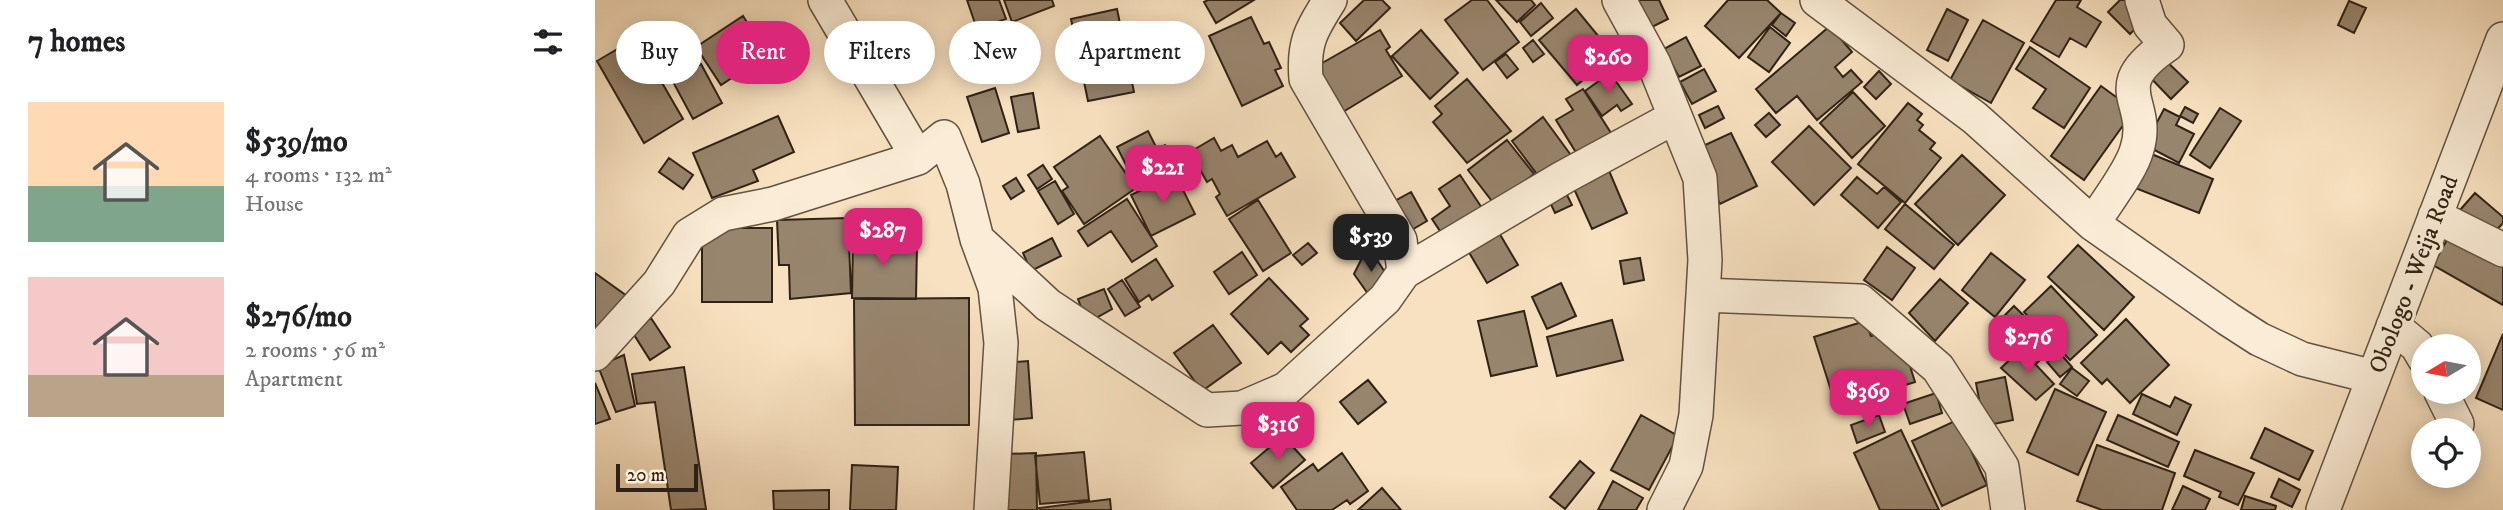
<!DOCTYPE html>
<meta charset="utf-8">
<style>
body{margin:0;font-family:"IM FELL DW Pica",serif;background:#f6f6f6;color:#202124;height:100vh;display:flex;flex-direction:column;font-size:26px;white-space:nowrap}
*{box-sizing:border-box;margin:0}
p{font-size:23px;color:#757577}
.icon{flex:none;width:38px;height:38px;fill:none;stroke:currentColor;stroke-width:2;stroke-linecap:round;stroke-linejoin:round}
.map{position:relative;flex:1;overflow:hidden}
.sheet{display:flex;flex-direction:column;background:#fff;width:595px}
.sheet>*{flex:none}
.guide{position:absolute;left:21px;top:21px;width:665px;height:63px;display:flex;gap:14px}
.needle{width:46px;rotate:260deg}
.fabs{position:absolute;left:1816px;top:334px;display:grid;gap:14px}
.fabs a{display:grid;place-items:center;width:70px;height:70px;border-radius:50%;background:#fff;box-shadow:0 4px 18px #0003;font-size:35px}
.scale{position:absolute;left:21px;bottom:18px;width:82px;box-sizing:border-box;padding-left:7px;border:4px solid #2f2216;border-top:0;font-size:19px;line-height:24px;white-space:nowrap;color:#2f2216;-webkit-text-stroke:5px #faecd6;paint-order:stroke}
.price{position:absolute;translate:-50% -60px;padding:0 16px;border-radius:14px;background:#db2777;color:#fff;font-size:23px;line-height:46px;filter:drop-shadow(0 2px 4px #0008)}
.price::after{content:'';position:absolute;left:50%;top:42px;width:21px;height:16px;margin-left:-10px;background:inherit;clip-path:polygon(0 0,100% 0,50% 100%)}
.price.active{background:#222;color:#fff}
ul{padding:0;list-style:none}
li{display:flex;align-items:center;gap:21px;height:175px;padding:0 28px}
li span{display:grid;place-items:center;flex:none;width:196px;height:140px;border-radius:0px;color:#555}
li>.icon{margin-inline-start:auto}
span .icon{width:84px;height:84px;fill:#fffc;stroke-width:1}
li b{font-size:30px}
h2{display:flex;justify-content:space-between;align-items:center;height:84px;padding:0 28px;font-size:30px}
.chip{padding:0 24px;border-radius:32px;background:#fff;box-shadow:0 4px 18px #0003;font-size:24px;line-height:63px}
.chip.active{background:#db2777;color:#fff}
main{display:flex;flex:1;min-height:0}
.map>svg:first-child{display:block}
.building{fill:#98856e;stroke:#2f2216;stroke-width:2}
.lines{fill:none;stroke-linecap:round;stroke-linejoin:round}
.minor-casing{stroke:#615240;stroke-width:36}
.minor{stroke:#faecd6;stroke-width:33}
.labels{text-anchor:middle;stroke-width:7;stroke-linejoin:round;paint-order:stroke}
.street-label{font-size:24px;fill:#2f2216;stroke:#faecd6}
</style>
<main>
<section class="sheet">
<h2>7 homes<svg class="icon" aria-label="filters" viewBox="0 0 24 24"><path d="M4 7h16M4 17h16"/><circle cx="9" cy="7" r="2"/><circle cx="15" cy="17" r="2"/></svg></h2>
<ul>
<li><span style="background:linear-gradient(#ffd9b3 60%,#7fa58c 0)"><svg class="icon" aria-label="home" viewBox="0 0 24 24"><path d="M3 11l9-7 9 7M6 9v11h12V9"/></svg></span><div><b>$539/mo</b><p>4 rooms · 132 m²</p><p>House</p></div></li>
<li><span style="background:linear-gradient(#f6c9c9 70%,#b9a48a 0)"><svg class="icon" aria-label="home" viewBox="0 0 24 24"><path d="M3 11l9-7 9 7M6 9v11h12V9"/></svg></span><div><b>$276/mo</b><p>2 rooms · 56 m²</p><p>Apartment</p></div></li>
</ul>
</section>
<div class="map">
<svg width="1908" height="510" viewBox="0 0 1908 510">
<rect width="100%" height="100%" fill="#f8e1c0"/>
<filter id="stains"><feTurbulence type="fractalNoise" baseFrequency=".00286" numOctaves="4"/><feColorMatrix values="0 0 0 0 .2 0 0 0 0 .09 0 0 0 0 .02 0 0 0 .5 -.17"/></filter>
<radialGradient id="worn" r=".72"><stop offset=".6" stop-color="#630" stop-opacity="0"/><stop offset="1" stop-color="#630" stop-opacity=".3"/></radialGradient>
<path class="building" d="M372,0h32l7,19 -29,10z
M409,0h48l2,6 -42,16z
M613,0h46l-38,23 -12,-21z
M769,0h18l8,8 -34,33 -16,-18z
M877,0h15l32,42 -36,28 -38,-50z
M901,0h35l4,5 -18,17z
M1045,0h19l9,19 -18,9 -14,-26z
M1133,0h39l14,13 -42,45 -34,-32z
M1461,0h25l-4,7 24,15 -15,25 -16,-9 -11,19 -28,-16z
M1525,0h10l17,17 -17,17 -22,-22z
M1754,1l17,7 -12,25 -16,-8z
M946,3l12,15 -22,18 -11,-14z
M522,9l17,83 -46,9 -17,-82z
M981,9l37,45 -36,31 -38,-45z
M1352,9l21,11 -20,41 -21,-11z
M1186,13l14,10 -9,13 -14,-11z
M148,16l25,38 -47,31 -25,-38z
M656,17l13,27 5,-2 12,26 -6,2 8,16 -41,20 -33,-70z
M1388,20l41,23 -33,60 -41,-23z
M416,25l15,46 -18,6 -16,-46z
M1235,26l22,26 -17,15 8,10 8,-7 11,12 -45,38 -20,-24 -21,17 -20,-24z
M1175,27l20,16 -21,29 -21,-15z
M394,28l5,17 -16,6 -6,-17z
M785,30l10,17 -4,3 16,26 -64,39 -28,-45z
M826,30l37,43 -28,26 -38,-43z
M1091,37l15,29 -22,11 -15,-28z
M41,38l47,81 -39,24 -47,-82z
M938,40l11,14 -11,8 -10,-14z
M1435,47l60,41 -26,40 -31,-20 13,-19 -30,-20z
M911,54l12,15 -11,9 -12,-16z
M1564,54l29,28 -17,17 -28,-29z
M106,64l21,39 -29,16 -21,-39z
M1109,69l12,22 -24,13 -12,-22z
M1284,71l12,13 -15,15 -12,-12z
M1015,73l22,31 -11,7 -4,-6 -15,11 -17,-25z
M872,79l44,52 -44,32 -34,-41 9,-8 -7,-8z
M1506,86l33,24 -50,70 -33,-24z
M400,88l14,45 -27,9 -15,-45z
M988,89l28,44 -34,21 -21,-34 17,-10 -7,-11z
M1258,92l32,34 -33,32 -32,-35z
M438,93l6,35 -21,4 -7,-35z
M1313,103l14,11 -5,6 6,5 -4,5 16,13 -5,6 11,9 -36,45 -47,-39z
M1123,106l6,12 -19,10 -6,-13z
M1590,107l13,7 -5,9 -13,-7z
M1625,108l21,13 -31,47 -20,-13z
M1569,109l16,8 -4,8 18,9 -15,29 -34,-18z
M1174,113l11,12 -14,12 -11,-12z
M183,116l16,36 -41,18 5,11 -46,17 -19,-45z
M948,117l30,41 -31,23 -30,-40z
M1214,126l42,42 -37,37 -42,-43z
M553,131l9,18 8,-4 12,24 -39,20 -21,-42z
M1136,133l26,53 -37,18 -20,-40 3,-18z
M505,136l36,52 -52,36 -22,-33 6,-4 -14,-20z
M619,138l7,13 11,-6 6,12 29,-16 9,16 5,-4 14,24 -68,39 -11,-19 4,-3 -8,-15 -5,3 -17,-30z
M912,140l27,34 -39,31 -27,-35z
M1549,151l69,28 -14,34 -69,-27z
M1367,155l43,40 -47,50 -43,-41z
M74,158l24,17 -10,14 -24,-17z
M448,165l9,14 -15,10 -9,-14z
M1012,166l20,47 -35,16 -21,-47z
M580,174l20,40 -44,22 -20,-41z
M865,175l22,33 -40,26 -10,-15 18,-13 -11,-17z
M1262,177l20,17 7,-7 17,15 -23,26 -37,-33z
M421,178l8,13 -13,8 -8,-13z
M460,181l19,33 -16,10 -20,-33z
M970,191l7,14 -17,8 -7,-15z
M816,192l16,29 -17,10 -17,-29z
M1880,193l28,24v6l-13,14 -30,-27z
M532,199l30,47 -25,16 -21,-31 -23,15 -10,-15z
M663,200l33,53 -28,18 -34,-52z
M1310,204l49,41 -20,24 -49,-40z
M253,218l3,75 -61,6 -1,-34h-10l-2,-45z
M107,228h70v74h-70z
M903,231l20,34 -31,18 -20,-34z
M1857,231l51,29v45l-70,-40z
M258,234h37v9h27l-1,56 -64,-1z
M457,238l9,18 -30,15 -8,-18z
M713,243l9,10 -15,12 -9,-10z
M1483,245l56,52 -30,33 -56,-53z
M773,246l20,31 -15,24 -19,-27z
M1292,247l28,21 -23,32 -28,-20z
M647,252l15,23 -28,19 -15,-22z
M1396,253l34,27 -30,37 -33,-27z
M1045,258l4,22 -20,4 -4,-23z
M561,259l17,27 -21,14 -3,-5 -10,7 -14,-23z
M0,273l32,23 -32,41z
M674,278l39,41 -8,7 9,9 -18,17 -10,-10 -13,12 -37,-40z
M1345,279l28,24 -33,38 -26,-28z
M527,280l18,27 -15,9 -17,-27z
M966,283l15,33 -29,13 -15,-32z
M1456,286l46,49 -27,25 -46,-48z
M509,289l8,20 -25,14 -9,-24z
M374,298v127h-114l-1,-126z
M1419,306l23,23 -18,17 -22,-23z
M929,311l13,55 -46,10 -13,-55z
M56,318l19,29 -20,13 -19,-30z
M1531,319l43,46 -39,38 -23,-24 -5,5 -21,-21z
M1017,320l11,40 -66,16 -10,-39z
M1270,321l6,15 17,-5 16,16 11,35 -79,24 -22,-69z
M618,325l28,38 -39,28 -28,-38z
M1908,334v76l-27,-12z
M1441,337l13,14 -12,12 -13,-15z
M1426,349l33,35 -18,16 -35,-32z
M1464,352l13,15 -12,10 -13,-15z
M29,355l11,51 -19,6 -18,-46z
M433,361l4,57 -23,2 -4,-57z
M89,367l22,142 -35,1 -16,-108 -18,2 -5,-30z
M1477,368l17,13 -12,15 -17,-12z
M1410,377l8,43 -29,6 -8,-43z
M773,380l18,22 -28,22 -18,-22z
M0,383l15,36 -15,5z
M1460,389l51,23 -28,63 -51,-23z
M1341,393l6,20 -32,11 -7,-20z
M1547,394l28,13 5,-10 16,8 -14,30 -44,-21z
M1046,415l37,21 -29,54 -38,-20z
M1284,415l6,17 -28,11 -6,-18z
M1523,415l61,27 -11,25 -61,-27z
M1362,420l30,65 -45,21 -30,-65z
M1670,428l48,23 -14,29 -48,-22z
M1306,430l38,80h-59l-26,-57z
M688,436l22,24 -32,28 -22,-25z
M1502,445l78,28 -13,37h-60l-25,-9z
M1600,450l59,23 -16,32 -19,-8 2,-5 -37,-16z
M489,452l5,48 -49,4 -5,-48z
M441,453l1,57h-29l-2,-56z
M747,453l26,38 -18,13 -3,-4 -15,10h-35l-16,-23 32,-23 5,7z
M985,461l14,12 -29,36 -15,-12z
M257,465l46,2 -2,43h-46z
M1684,479l21,11 -8,17 -21,-10z
M1018,481l30,17 -7,12h-38z
M1588,486l27,13 -5,11h-33z
M787,488l19,22h-43z
M234,490v20h-55l-1,-19z
M1650,496l31,10 -1,4h-34z
M515,499l1,11h-71l-1,-2z"/>
<g class="lines">
<g class="minor-casing">
<path id="minor" d="M230,0l93,158
M1024,0l35,64 46,114 5,82 -9,155 -10,51 -22,44
M1222,0l158,118 118,106 135,95 31,20 43,20 72,18
M1840,216l68,34
M1498,224c12,-21 38,-52 44,-75 15,-49 -34,-60 30,-104l-17,-20 -8,-25
M382,239l71,66 159,105 35,-2 44,-19 99,-90 19,-27 -4,-32 -94,-161c-3,-36 5,-49 24,-79
M809,272l160,-95 111,-60
M1108,295l157,6 78,67 64,99 6,43
M1798,326l24,20 7,12
M0,354l64,-71 30,-48 34,-21 50,-10 145,-46 26,-21 19,47 14,55 18,49 6,55 -10,167
M1846,392l16,32
M1728,510l180,-471"/>
</g>
<use href="#minor" class="minor"/>
</g>
<g class="labels">
<g class="street-label">
<text transform="translate(1818 274) rotate(-69)" y="8">Obologo - Weija Road</text>
</g>
</g>
<rect width="100%" height="100%" filter="url(#stains)"/>
<rect width="100%" height="100%" fill="url(#worn)"/>
</svg>
<div class="fabs">
<a><svg class="needle" viewBox="-14 -14 28 28"><path d="M0-13l5 13h-10z" fill="#e53935"/><path d="M0 13l5-13h-10z" fill="#757577"/></svg></a>
<a><svg class="icon" aria-label="locate" viewBox="0 0 24 24"><circle cx="12" cy="12" r="6"/><path d="M12 2v4M12 18v4M2 12h4M18 12h4"/></svg></a>
</div>
<div class="scale">20 m</div>
<b class="price" style="left:1013px;top:95px">$260</b>
<b class="price" style="left:568px;top:205px">$221</b>
<b class="price" style="left:288px;top:268px">$287</b>
<b class="price active" style="left:776px;top:274px">$539</b>
<b class="price" style="left:1433px;top:375px">$276</b>
<b class="price" style="left:1273px;top:429px">$369</b>
<b class="price" style="left:683px;top:462px">$316</b>
<div class="guide">
<a class="chip">Buy</a>
<a class="chip active">Rent</a>
<a class="chip">Filters</a>
<a class="chip">New</a>
<a class="chip">Apartment</a>
</div>
</div>
</main>
